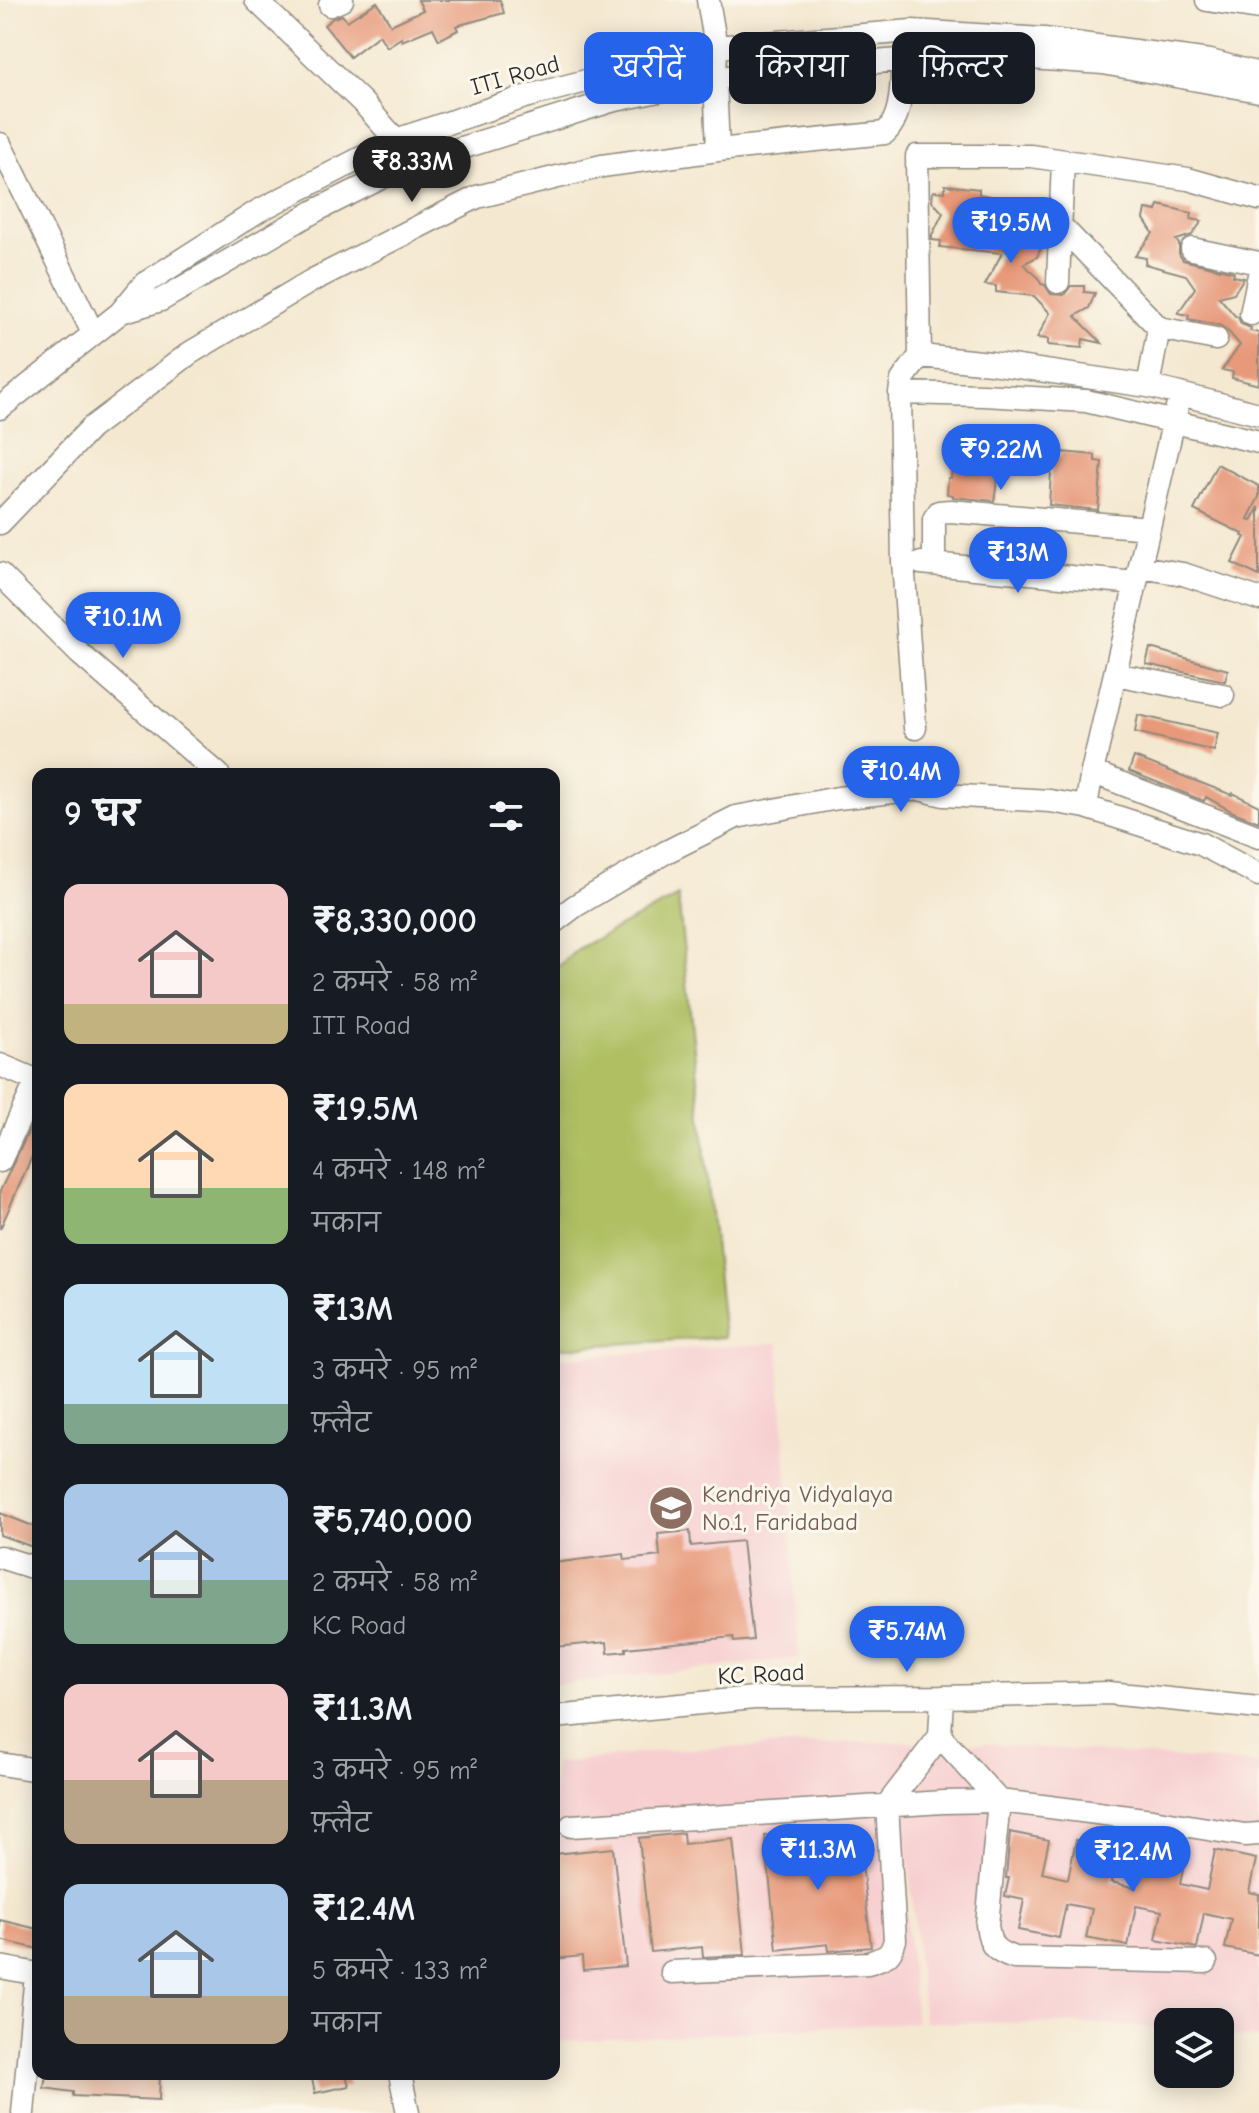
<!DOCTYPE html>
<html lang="hi">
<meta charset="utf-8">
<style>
body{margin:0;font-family:"Comic Neue","Playpen Sans Deva",sans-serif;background:#20242c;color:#f1f3f6;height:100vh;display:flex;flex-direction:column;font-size:30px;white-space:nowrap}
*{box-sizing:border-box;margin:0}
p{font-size:26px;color:#9ea1a6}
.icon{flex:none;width:44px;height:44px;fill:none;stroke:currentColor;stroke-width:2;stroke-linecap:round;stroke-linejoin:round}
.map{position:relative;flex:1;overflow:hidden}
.drawer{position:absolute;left:32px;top:768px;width:528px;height:1312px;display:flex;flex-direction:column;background:#171b24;border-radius:16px;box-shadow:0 4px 20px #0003}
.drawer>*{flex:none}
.guide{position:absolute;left:584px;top:32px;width:554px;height:72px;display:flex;gap:16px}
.controls{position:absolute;left:1154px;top:2008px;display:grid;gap:16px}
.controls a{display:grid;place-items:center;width:80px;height:80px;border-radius:16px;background:#171b24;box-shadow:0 4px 20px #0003;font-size:40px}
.price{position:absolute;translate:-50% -68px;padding:0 18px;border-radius:28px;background:#2563eb;color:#fff;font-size:26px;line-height:52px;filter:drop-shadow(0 2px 4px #0008)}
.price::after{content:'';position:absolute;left:50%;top:48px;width:24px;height:18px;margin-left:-12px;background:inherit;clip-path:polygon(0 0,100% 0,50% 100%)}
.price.active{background:#222;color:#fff}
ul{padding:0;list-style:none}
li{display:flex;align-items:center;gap:24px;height:200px;padding:0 32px}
li span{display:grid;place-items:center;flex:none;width:224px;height:160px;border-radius:16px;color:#555}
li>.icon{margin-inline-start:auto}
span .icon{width:96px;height:96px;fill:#fffc;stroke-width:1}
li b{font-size:34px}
h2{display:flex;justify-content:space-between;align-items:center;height:96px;padding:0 32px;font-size:34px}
.tag{padding:0 28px;border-radius:16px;background:#171b24;box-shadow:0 4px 20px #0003;font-size:28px;line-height:72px}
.tag.active{background:#2563eb;color:#fff}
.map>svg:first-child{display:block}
.built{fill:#f7cfd1}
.green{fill:#afbf62;stroke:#6d7546;stroke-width:2}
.building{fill:#e79979}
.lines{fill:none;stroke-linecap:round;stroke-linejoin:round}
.minor-casing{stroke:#908a7e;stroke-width:25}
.minor{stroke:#fff;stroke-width:22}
.labels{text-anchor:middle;stroke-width:6;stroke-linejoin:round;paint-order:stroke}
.street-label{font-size:24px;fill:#2b2b2b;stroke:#fbf7ec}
.education-label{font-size:24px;fill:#785e54;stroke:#fbf7ec;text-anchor:start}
</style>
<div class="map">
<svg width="1259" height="2113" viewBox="0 0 1259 2113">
<rect width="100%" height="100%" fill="#fbf7ec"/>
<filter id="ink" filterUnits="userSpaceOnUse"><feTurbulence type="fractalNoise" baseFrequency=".0125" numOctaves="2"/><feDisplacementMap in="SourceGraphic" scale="16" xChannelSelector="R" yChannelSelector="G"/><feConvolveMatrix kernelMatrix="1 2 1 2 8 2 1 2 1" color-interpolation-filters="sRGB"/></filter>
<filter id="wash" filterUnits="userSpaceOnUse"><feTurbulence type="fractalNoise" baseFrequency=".006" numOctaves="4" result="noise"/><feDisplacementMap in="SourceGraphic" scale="32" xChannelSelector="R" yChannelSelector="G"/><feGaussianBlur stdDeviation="1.8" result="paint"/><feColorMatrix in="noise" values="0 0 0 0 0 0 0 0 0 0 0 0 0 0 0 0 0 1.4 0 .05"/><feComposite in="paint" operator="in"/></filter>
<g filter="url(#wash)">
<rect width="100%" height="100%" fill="#f4e8d0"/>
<path class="built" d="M778,1343l21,315 -245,27v-327z
M949,1741l310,23v274l-39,-3v-13h-52v8l-66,-6 -178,-2 -21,-216z
M870,1742h68l-42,62 20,218 -362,20v-278l115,-14z"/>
<path class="green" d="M678,896l46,441 -170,11v-378l25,-22z"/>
<g id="blocks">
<path class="building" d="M418,0h82l4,13 -48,13 2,4 -19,10 -6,-12 -31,13 -1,-3 -14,9 -8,-12 -29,22 -26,-32 9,-7 9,-3 5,6 30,-19 14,23 32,-15z
M945,185l34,4v5l11,2 -18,36h11l8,4 42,2v2l11,1 -7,16 -14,7 15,13 3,7 4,1 6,9 13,1 7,-9h13v6l11,1 -6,15 -14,8 27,27 -19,-4 -1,9 -34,-3v-6l-11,-1 13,-25 -16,-17 -38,-4v-6l-11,-1 17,-32 -62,-6 1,-6 -9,-1v-5l11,-22 -11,-12 1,-10 12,1z
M1159,205l33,8 -1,6 11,2 -10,14 -16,5 3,4v10l4,6 51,12 -1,4 11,2 -10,15 -15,4 16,19 3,1 3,7 10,4 -1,3 9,2v52l-27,-7 1,-6 -11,-2 18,-25 -13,-15 -8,-5 -31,-6 1,-4 -11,-2 17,-25 -9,-13 -41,-11 1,-6 -11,-2 18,-23 -9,-14 2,-10 11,2z
M962,435l34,3v6l7,1 -9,56 -41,-4v-2l-6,-1 1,-16h3l4,-39 7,1z
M1061,452l34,3v6l7,1 -4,48 -49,-5 3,-49 9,1z
M1217,464l42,22v11l-11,22 4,2 7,-14v69l-27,-13 13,-26 -3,-1 1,-2 -49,-24z
M1150,648l78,22 -3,11 -79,-17z
M1138,715l80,18 -4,18 -79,-19z
M1134,757l98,38 1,-2 26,13v16l-26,-10 -27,-15 -2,4 -75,-30z
M38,1112v31l-38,86v-38z
M0,1513l38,15v21l-38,-14z
M690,1531l1,15 51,-5 11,99 -19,2 -1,-5 -107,11v3l-18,2 -1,-11 -53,5v-84l70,-9 1,6 35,-4 -2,-22z
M810,1831l1,10 48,-5 12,111 -42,4 -1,-7 -51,6 -12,-114z
M1010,1832l39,8 -7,33 26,6 8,-39 41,9 -6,33 25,6 9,-46 42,9 -7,33 27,6 8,-40 41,9 -7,33 10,2v61l-34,-7 6,-29 -27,-6 -7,35 -41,-8 6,-29 -26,-5 -8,40 -42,-8 6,-29 -26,-5 -7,34 -41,-8 6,-30 -19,-4 4,-18h-3z
M683,1833l1,11 49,-5 12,116 -42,2 -1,-10 -51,5 -12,-114z
M613,1848l13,118 -43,4 -1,-14 -28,3v-105z
M0,1920l38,9v20l-38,-9z
M46,2074h114l-1,26 -86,-4v-4l-29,-4z
M311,2074h35l3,12 -34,7z"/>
</g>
</g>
<g filter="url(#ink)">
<use href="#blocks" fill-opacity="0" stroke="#908a7e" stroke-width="2"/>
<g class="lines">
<g class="minor-casing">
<path id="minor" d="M256,0l107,103 33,37 5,12
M708,0l8,47 -1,32 3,71
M1207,0l52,8
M330,5l12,-5
M0,144l93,189
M992,222l68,3 99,103 -11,58
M1192,249l67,14
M1058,282l5,-121
M121,312l40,-12 154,-89 92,-46 204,-64 104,-22 67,-9 187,-16 134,9 156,28
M1251,314l8,-39
M1159,328l57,11
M920,356l-3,-200h114l157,23 71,20
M900,393l83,2 103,6 173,41
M0,408l120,-95 24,-29 114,-73 138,-71 129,-43 191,-50 196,-16 132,8 166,22 49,13
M0,523l91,-95 99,-75 123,-73 164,-83 125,-31 116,-16 167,-17c18,-16 16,-50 18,-73
M921,563l215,20
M934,564v-45l5,-7 11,-1 199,17
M1140,567l43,7 76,25
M0,574l79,79 139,121
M1115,674l108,21
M915,728l-12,-167 -3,-168 2,-13 18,-24 71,7 157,23 111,28
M1092,772l167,65
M1086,807l6,-35 88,-378
M554,922l21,-16 91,-54 70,-35 102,-19 81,-9 25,6 106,6 36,6 115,37 58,31
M0,1065l38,16
M0,1161l37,-81
M0,1557l38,12
M554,1717l200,-19 188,-1 167,-4 150,15
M940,1736l59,65 -12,124c3,21 7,26 27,33l192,4
M0,1764l38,6
M571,1826l372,-24 56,-1 43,5 110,14 93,15 14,-1
M0,1967l38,7
M672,1972l196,-9c17,-6 22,-5 27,-23l-8,-135 53,-69 2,-39
M400,2074l8,39
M23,2113l13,-139"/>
</g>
<use href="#minor" class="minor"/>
</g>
</g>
<defs>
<g id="school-disc" transform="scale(2.3)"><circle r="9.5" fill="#8d6e63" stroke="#fbf7ec"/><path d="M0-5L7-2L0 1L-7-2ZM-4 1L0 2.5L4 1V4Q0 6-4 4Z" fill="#fff"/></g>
</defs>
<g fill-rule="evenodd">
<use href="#school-disc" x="671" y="1508"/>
</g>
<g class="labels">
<g class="street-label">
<text transform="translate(515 75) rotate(-16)" y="8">ITI Road</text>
<text transform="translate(761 1674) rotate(-3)" y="8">KC Road</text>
</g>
<g class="education-label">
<text x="702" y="1502">Kendriya Vidyalaya<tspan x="702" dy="28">No.1, Faridabad</tspan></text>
</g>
</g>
</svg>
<div class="controls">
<a><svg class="icon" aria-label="layers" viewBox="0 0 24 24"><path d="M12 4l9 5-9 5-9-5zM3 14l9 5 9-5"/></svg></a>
</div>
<b class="price active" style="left:412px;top:204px">₹8.33M</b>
<b class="price" style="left:1011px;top:265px">₹19.5M</b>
<b class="price" style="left:1001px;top:492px">₹9.22M</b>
<b class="price" style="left:1018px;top:595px">₹13M</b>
<b class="price" style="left:123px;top:660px">₹10.1M</b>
<b class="price" style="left:901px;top:814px">₹10.4M</b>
<b class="price" style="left:907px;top:1674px">₹5.74M</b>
<b class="price" style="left:818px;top:1892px">₹11.3M</b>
<b class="price" style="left:1133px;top:1894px">₹12.4M</b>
<div class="guide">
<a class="tag active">खरीदें</a>
<a class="tag">किराया</a>
<a class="tag">फ़िल्टर</a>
</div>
<section class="drawer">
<h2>9 घर<svg class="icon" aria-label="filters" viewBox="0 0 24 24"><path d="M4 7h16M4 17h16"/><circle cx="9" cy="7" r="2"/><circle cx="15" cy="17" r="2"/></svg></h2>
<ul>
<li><span style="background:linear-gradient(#f6c9c9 75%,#c2b280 0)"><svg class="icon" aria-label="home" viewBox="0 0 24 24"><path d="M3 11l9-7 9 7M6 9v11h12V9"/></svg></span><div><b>₹8,330,000</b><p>2 कमरे · 58 m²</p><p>ITI Road</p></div></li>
<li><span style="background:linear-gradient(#ffd9b3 65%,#8fb573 0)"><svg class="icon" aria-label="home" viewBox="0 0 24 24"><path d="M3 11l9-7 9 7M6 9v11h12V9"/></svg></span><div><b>₹19.5M</b><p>4 कमरे · 148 m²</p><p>मकान</p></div></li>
<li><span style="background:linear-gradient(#bfe0f5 75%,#7fa58c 0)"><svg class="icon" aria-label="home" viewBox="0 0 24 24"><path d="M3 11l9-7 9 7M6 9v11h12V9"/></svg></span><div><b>₹13M</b><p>3 कमरे · 95 m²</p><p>फ़्लैट</p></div></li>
<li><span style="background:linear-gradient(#a9c7e8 60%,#7fa58c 0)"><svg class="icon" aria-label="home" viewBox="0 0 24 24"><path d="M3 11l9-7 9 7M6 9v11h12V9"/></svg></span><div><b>₹5,740,000</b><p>2 कमरे · 58 m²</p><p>KC Road</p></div></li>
<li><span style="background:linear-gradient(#f6c9c9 60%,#b9a48a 0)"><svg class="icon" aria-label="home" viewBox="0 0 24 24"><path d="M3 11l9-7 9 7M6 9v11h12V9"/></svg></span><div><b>₹11.3M</b><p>3 कमरे · 95 m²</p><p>फ़्लैट</p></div></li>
<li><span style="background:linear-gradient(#a9c7e8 70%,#b9a48a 0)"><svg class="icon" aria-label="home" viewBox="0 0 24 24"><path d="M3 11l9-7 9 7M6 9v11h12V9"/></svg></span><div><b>₹12.4M</b><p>5 कमरे · 133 m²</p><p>मकान</p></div></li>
</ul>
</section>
</div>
